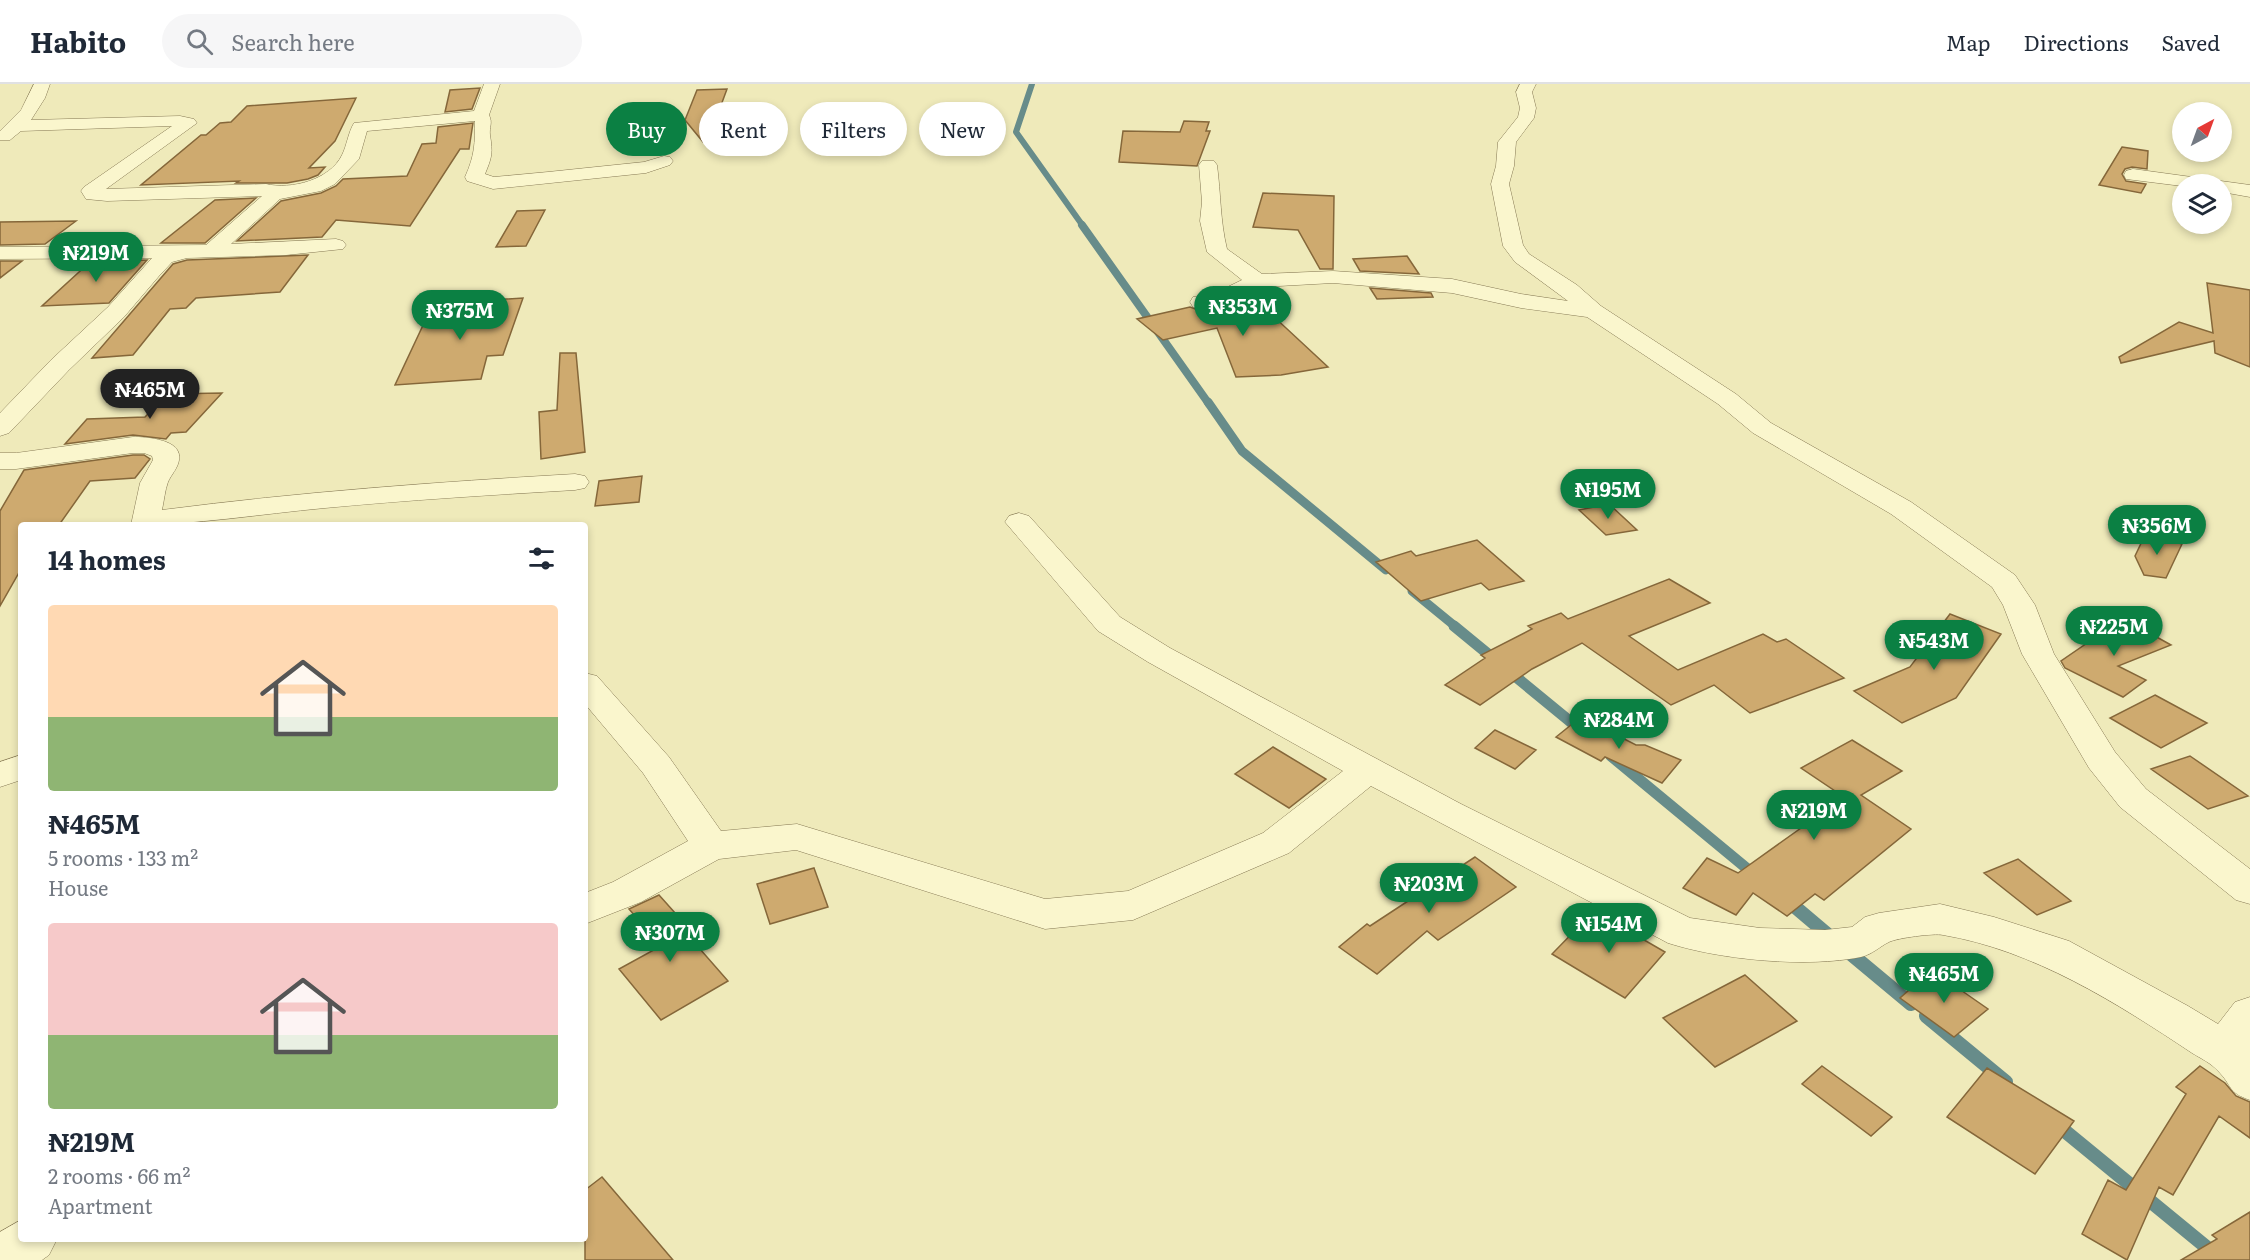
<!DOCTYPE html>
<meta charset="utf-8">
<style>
body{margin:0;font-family:Literata,serif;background:#f6f6f7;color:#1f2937;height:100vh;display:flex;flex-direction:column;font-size:22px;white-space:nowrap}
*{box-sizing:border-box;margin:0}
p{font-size:20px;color:#747a83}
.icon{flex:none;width:33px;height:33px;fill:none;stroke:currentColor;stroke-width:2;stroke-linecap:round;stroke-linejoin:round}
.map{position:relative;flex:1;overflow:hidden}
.side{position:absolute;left:18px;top:438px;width:570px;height:720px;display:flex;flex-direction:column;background:#fff;border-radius:6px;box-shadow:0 3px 9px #0003}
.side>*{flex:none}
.hud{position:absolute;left:606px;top:18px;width:570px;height:54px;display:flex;gap:12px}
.needle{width:39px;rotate:41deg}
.buttons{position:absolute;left:2172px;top:18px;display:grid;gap:12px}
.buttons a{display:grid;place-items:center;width:60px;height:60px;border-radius:50%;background:#fff;box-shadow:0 3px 9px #0003;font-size:30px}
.price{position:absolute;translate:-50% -51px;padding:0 14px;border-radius:21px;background:#0b8043;color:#fff;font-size:20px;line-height:39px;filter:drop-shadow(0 2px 3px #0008)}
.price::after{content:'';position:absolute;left:50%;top:36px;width:18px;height:14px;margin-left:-9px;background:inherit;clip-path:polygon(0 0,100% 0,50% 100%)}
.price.active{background:#222;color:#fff}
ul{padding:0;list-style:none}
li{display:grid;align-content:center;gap:12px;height:318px;padding:0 30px}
li span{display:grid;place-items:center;height:186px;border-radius:6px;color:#555}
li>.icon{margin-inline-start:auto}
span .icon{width:108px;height:108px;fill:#fffc;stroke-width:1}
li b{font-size:26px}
h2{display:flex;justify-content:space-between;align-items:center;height:72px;padding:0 30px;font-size:26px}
.tag{padding:0 21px;border-radius:27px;background:#fff;box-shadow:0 3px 9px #0003;font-size:21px;line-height:54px}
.tag.active{background:#0b8043;color:#fff}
header{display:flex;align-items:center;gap:36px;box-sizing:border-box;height:84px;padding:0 30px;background:#fff;border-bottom:2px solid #e0e1e3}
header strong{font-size:28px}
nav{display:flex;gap:33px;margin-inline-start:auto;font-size:21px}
.search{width:420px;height:54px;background:#f6f6f7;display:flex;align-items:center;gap:15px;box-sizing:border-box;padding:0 21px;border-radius:33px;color:#747a83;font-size:22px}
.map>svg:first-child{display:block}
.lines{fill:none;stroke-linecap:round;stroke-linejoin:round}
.stream-far4{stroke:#678c8a;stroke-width:6}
.stream-far3{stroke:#678c8a;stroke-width:8}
.stream-far2{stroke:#678c8a;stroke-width:9}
.stream-far1{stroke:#678c8a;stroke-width:11}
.stream{stroke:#678c8a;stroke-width:14}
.building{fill:#ceaa6f;stroke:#85673a;stroke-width:1.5}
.minor-casing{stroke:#867954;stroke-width:1}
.minor{fill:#faf6cd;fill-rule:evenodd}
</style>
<header>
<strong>Habito</strong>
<div class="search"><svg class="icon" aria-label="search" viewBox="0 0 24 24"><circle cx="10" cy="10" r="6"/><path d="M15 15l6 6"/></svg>Search here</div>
<nav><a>Map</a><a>Directions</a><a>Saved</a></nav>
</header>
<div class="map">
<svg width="2250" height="1176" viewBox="0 0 2250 1176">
<rect width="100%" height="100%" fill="#efeaba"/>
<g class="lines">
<path class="stream-far4" d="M1032,0l-16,48 67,94"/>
<path class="stream-far3" d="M1082,141l127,179"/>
<path class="stream-far2" d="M1208,318l34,49 144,119
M1412,507l44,36"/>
<path class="stream-far1" d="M1454,542l129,106
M1611,672l145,120
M1787,817l8,7"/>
<path class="stream" d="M1794,822l39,33
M1845,865l66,55
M1926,932l80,66
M2055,1039l167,137"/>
</g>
<path class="building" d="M480,4l-8,21 -27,3 5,-22z
M727,5l-14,38 -10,15 -18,-22 12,-30z
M356,14l-21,43 -26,27 16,-1 -7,8 -10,4 -21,4h-51l3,-2 -98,4 60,-50h5l14,-12 11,-1 16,-16z
M1184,37l25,1 -3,9h4l-13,35 -78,-4 4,-31 57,1z
M473,39l-4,26h-9l-50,77 -74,-6 -14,17 -85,4 44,-40 40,-8 15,-7 7,-7 64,-3 15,-32 14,-1 2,-16z
M2122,63l26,4 -1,18 -15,-2 -7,2 -3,5 4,7 20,3 -5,9 -42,-8z
M1263,109l71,3 -1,73h-13l-22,-39 -45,-3z
M256,114l-51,45h-44l54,-43z
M545,126l-19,36 -30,1 21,-36z
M76,137l-31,23 -45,1v-23z
M308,171l-28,37 -84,6 -10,10 -16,1 -37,46 -41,3 81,-94 14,-4z
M1407,172l12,18 -59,-3 -7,-12z
M147,176l-38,43 -67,3 48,-44z
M0,177h22l-22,17z
M2207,199l43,7v77l-35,-14 -1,-12 -93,22 -2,-6 60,-35 34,11z
M1370,204l61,5 2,4 -56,2z
M1270,212l2,19 56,52 -47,8 -45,2 -19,-49 -54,12 -26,-21 53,-12 11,4 25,-4 15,-7z
M523,214l-20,57 -16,1 -6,23 -86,6 38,-81z
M560,269h16l9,99 -44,7 -2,-47 18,-2z
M222,309l-36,39 -15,1 -5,6 -33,-4 -68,9 22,-25 58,-2 22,-23z
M133,371h11l6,4 -15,19 -45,3 -31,44h-38v44l-21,37v-95l24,-41z
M642,392l-3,26 -44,4 4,-25z
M1609,420l28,26 -31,5 -27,-25z
M2146,449l36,11 -16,34 -22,-3 -9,-19z
M1477,456l47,41 -35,9 -8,-7 -60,18 -45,-39 35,-11 5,5z
M1669,495l41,24 -81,33 49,34 85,-36 14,8 9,-3 58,39 -94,35 -36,-28 -43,20 -89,-62 -50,26 -52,36 -35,-20 40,-27 -4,-3 51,-26 -4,-3 33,-13 7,6z
M1950,530l51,20 -45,64 -54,25 -48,-32 56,-24z
M2126,536l45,25 -53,21 28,14 -23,17 -58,-29 -4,-7 54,-37z
M2155,611l52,28 -46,25 -51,-30z
M1581,633l55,28h9l36,15 -19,23 -57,-26 -4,4 -45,-24z
M1495,646l41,20 -21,19 -40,-21z
M1852,656l50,31 -41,24 50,34 -87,71 -9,-6 -28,22 -34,-23 -17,22 -53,-27 24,-30 31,15 70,-50 -6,-4 36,-26 -37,-25z
M1273,663l53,32 -37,29 -54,-34z
M2190,672l58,40 -40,13 -57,-40z
M1475,773l41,30 -78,53 -11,-9 -50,43 -38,-27 28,-23 3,2z
M2018,775l53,42 -34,14 -53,-42z
M814,784l14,39 -58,17 -13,-40z
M659,811l25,28 -5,2 49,56 -67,39 -42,-51 42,-23 -32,-37z
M1594,827l71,41 -40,46 -73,-44z
M1932,886l56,39 -34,28 -54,-39z
M1745,891l52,46 -82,46 -52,-49z
M1822,982l70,51 -21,19 -69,-52z
M2200,982l25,17 11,13 14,6v36l-31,-22 -46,79 -14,-8 -32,73 -45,-26 26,-54 18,10 60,-96 -10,-7z
M1987,984l87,53 -39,53 -88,-57z
M602,1093l71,83h-88v-70z
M2250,1128v48h-69l36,-21 -5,-4z"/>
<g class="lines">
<g class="minor-casing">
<path id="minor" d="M34,0h16l-5,14 -14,22 149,-4 14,3 3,4 -91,66 160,-5c25,6 64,-4 76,-29 5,-10 6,-22 12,-32l120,-12 10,-27h16l-11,31c4,8 0,12 1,20 3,18 2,22 -5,39l9,3 54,-5 96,-10 20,-6 6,1 3,4 -3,4 -24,8 -153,16 -26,-8 -2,-4c10,-22 10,-34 10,-56l-108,10 -8,28 -24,25 -14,7 -41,8 -49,45 105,-5 7,2 3,4 -3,4 -57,6 -99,3 -15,4 -13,14 -35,41 -55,53 -60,63 -9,3v-23l51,-53 57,-53 44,-49 -152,1v-12l206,-2 56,-49 -155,5 -21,-2 -5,-8 3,-4 88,-61 -151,5 -11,9h-10v-9l21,-21z
M1520,0h16l-4,8 4,16 -2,10 -18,24 -2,24 -5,18 14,61 6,9 48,31 24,21 135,88 35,29 140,79 104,73 20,30 19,49 61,98 31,37 104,80v35l-14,-4 -116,-93 -31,-39 -67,-114 -19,-49 -11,-18 -101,-73 -138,-81 -35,-29 -131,-87 -66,-9 -69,-15 -119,-10 -72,4 -35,18 -25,4 -8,-2 -3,-5 3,-5 20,-3 29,-14 -35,-28 -7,-31 2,-19 -3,-37 3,-4h12l3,4c4,30 3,55 10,84l35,25 71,-3 119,8 69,15 47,7 -53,-39 -12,-16 -12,-62 5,-18 2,-24 20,-25 2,-9 -4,-16z
M2133,85l117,16v12l-28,-5v-8h-40v2l-56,-7 -2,-4 2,-4z
M133,353c13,0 50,2 46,23 -1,8 -8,15 -11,22 -3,8 -4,19 -6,28 138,-18 275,-28 413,-36l10,2 4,6 -4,6 -10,2c-83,5 -167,10 -250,18 -65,6 -129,17 -194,17l9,-42 13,-23 -1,-4 -8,-3h-11l-117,16h-16v-16h16z
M1019,429l10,3 91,101 50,31 291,156 229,114 70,10 65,2 27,-3 13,-10 14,-4 61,-9 54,13 75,24 119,65 30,18 17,-22 15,-5v103c-23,-8 -17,-14 -32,-29 -7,-8 -18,-13 -26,-18 -75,-50 -159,-103 -249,-118 -9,-2 -46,3 -54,7 -10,5 -16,12 -28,15 -54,11 -140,3 -193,-14l-297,-157 -82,67 -156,67 -88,9 -249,-79 -77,9 -78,43 -56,22v-31l28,-11 75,-41 -45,-68 -58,-69v-31l12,3 72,81 52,74 76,-7 248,75 83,-8 135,-58 80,-62 -195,-109 -50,-31 -93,-109 4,-6z
M21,671v25l-21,7v-25z
M21,1136v19h36l-8,16 -7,5h-42v-28z"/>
</g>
<use href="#minor" class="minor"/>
</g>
</svg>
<div class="buttons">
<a><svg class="needle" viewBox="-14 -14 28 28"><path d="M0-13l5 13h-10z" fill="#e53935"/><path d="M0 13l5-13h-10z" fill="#747a83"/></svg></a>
<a><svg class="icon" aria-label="layers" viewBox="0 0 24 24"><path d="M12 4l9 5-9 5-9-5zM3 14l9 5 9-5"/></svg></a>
</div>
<b class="price" style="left:96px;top:199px">₦219M</b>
<b class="price" style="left:1243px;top:253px">₦353M</b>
<b class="price" style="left:460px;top:257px">₦375M</b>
<b class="price active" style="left:150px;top:336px">₦465M</b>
<b class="price" style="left:1608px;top:436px">₦195M</b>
<b class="price" style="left:2157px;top:472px">₦356M</b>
<b class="price" style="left:2114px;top:573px">₦225M</b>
<b class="price" style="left:1934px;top:587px">₦543M</b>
<b class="price" style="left:1619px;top:666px">₦284M</b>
<b class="price" style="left:1814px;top:757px">₦219M</b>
<b class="price" style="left:1429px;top:830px">₦203M</b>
<b class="price" style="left:1609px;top:870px">₦154M</b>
<b class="price" style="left:670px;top:879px">₦307M</b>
<b class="price" style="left:1944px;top:920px">₦465M</b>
<div class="hud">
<a class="tag active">Buy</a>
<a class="tag">Rent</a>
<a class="tag">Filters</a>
<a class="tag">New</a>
</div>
<section class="side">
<h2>14 homes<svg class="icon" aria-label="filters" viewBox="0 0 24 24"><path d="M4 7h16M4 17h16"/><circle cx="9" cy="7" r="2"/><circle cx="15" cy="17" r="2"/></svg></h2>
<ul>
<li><span style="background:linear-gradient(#ffd9b3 60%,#8fb573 0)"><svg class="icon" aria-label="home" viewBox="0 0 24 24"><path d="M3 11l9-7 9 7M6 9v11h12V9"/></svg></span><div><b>₦465M</b><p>5 rooms · 133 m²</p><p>House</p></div></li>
<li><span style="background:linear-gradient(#f6c9c9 60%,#8fb573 0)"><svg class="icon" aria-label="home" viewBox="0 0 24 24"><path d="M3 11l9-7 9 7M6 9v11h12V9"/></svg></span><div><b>₦219M</b><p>2 rooms · 66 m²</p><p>Apartment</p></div></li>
</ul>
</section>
</div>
